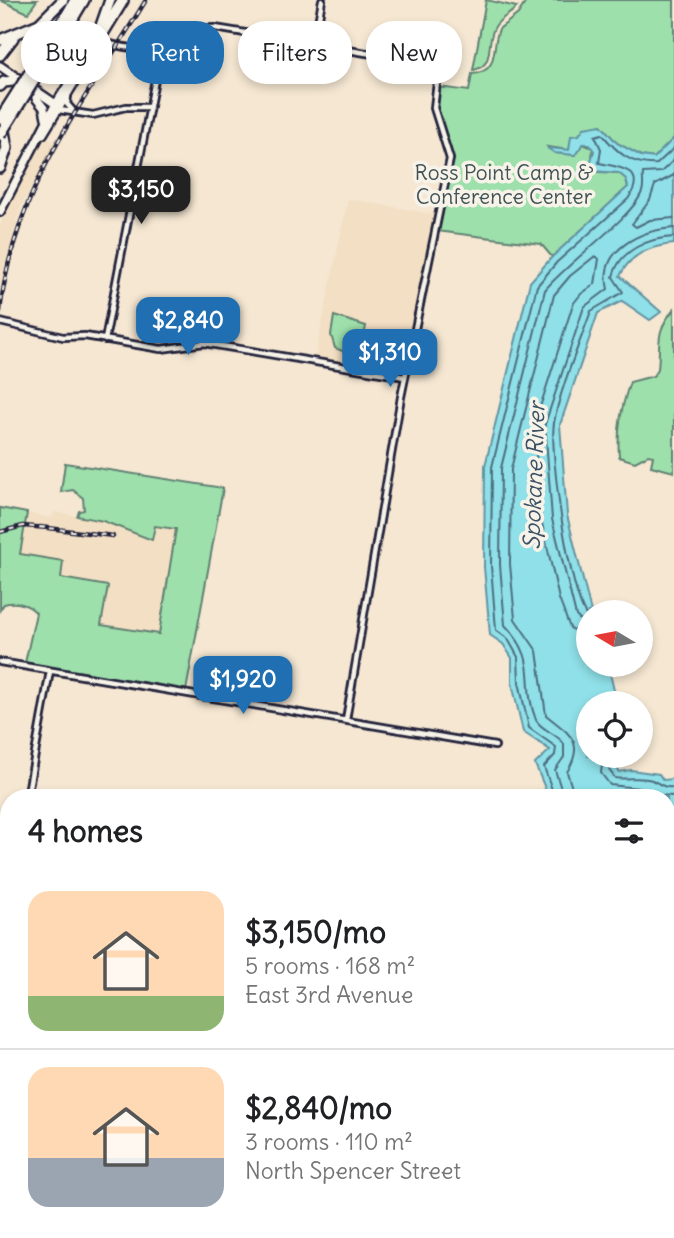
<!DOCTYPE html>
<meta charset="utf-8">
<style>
body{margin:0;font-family:Delius,sans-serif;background:#f6f6f6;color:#202124;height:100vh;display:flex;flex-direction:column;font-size:26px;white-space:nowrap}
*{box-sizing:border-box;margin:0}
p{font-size:23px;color:#757577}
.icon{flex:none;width:38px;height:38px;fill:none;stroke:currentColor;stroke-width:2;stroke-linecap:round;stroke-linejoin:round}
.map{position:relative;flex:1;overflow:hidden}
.side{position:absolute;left:0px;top:789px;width:676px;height:450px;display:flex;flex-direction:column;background:#fff;border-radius:28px 28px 0 0;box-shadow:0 4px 10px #0003}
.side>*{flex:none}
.banner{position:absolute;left:21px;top:21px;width:634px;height:63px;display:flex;gap:14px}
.needle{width:46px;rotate:280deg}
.tools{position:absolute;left:576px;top:600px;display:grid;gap:14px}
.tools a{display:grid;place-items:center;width:77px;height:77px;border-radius:50%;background:#fff;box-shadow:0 4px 10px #0003;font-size:35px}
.price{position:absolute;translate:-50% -60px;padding:0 16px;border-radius:14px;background:#1f6fb2;color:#fff;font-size:23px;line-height:46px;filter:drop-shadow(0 2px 4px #0008)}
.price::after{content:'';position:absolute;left:50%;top:42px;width:21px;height:16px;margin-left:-10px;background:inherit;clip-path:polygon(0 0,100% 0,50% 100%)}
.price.active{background:#222;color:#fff}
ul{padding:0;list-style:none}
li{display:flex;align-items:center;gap:21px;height:175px;padding:0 28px}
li+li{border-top:2px solid #e0e0e0}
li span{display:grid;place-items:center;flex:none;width:196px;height:140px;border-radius:21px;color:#555}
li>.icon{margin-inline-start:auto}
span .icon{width:84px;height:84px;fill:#fffc;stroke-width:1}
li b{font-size:30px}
h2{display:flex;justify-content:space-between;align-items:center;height:84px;padding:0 28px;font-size:30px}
.pill{padding:0 24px;border-radius:28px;background:#fff;box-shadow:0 4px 10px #0003;font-size:24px;line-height:63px}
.pill.active{background:#1f6fb2;color:#fff}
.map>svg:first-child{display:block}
.built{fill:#f3dfc3}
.green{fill:#9ee0ab;stroke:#608173;stroke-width:2}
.water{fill:#8fe0e8;stroke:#6394a3;stroke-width:2}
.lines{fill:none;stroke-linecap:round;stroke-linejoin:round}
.shore{stroke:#4e6e80;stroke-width:2}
.tertiary-casing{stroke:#22223b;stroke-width:10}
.primary-casing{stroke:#22223b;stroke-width:12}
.motorway-casing{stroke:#22223b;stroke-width:14}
.tertiary{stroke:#f7f3e8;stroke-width:4.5}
.primary{stroke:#f7f3e8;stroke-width:7}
.motorway{stroke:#f7f3e8;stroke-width:9}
.rail-casing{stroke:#22223b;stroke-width:4.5}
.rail{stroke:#f7f3e8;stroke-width:2;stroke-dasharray:5;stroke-linecap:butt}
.motorway-bridge-casing{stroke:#22223b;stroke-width:14;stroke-linecap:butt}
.motorway-bridge{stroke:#f7f3e8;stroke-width:9}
.labels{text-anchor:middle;stroke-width:7;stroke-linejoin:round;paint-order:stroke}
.park-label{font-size:21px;fill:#415257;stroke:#f7f3e8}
.water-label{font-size:23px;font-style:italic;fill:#3d5266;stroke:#f7f3e8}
</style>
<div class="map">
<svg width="674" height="1238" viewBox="0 0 674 1238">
<rect width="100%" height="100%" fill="#f5e7d2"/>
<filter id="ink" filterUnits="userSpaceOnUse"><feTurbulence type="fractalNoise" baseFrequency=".0143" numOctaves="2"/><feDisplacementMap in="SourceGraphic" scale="14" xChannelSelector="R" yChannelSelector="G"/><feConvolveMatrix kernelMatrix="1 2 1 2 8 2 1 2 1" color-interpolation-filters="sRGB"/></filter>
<g filter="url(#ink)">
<path class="built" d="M45,135l11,8 -35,63 -21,81v-61l28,-62z
M348,199l89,16 -32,162 -91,-15z
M55,512l48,9 48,19 4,-15 21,3 -18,107 -57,-10 -40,-47 -42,-24 8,-41 24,5z
M0,1005l9,2v92l-9,-2z"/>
<path class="green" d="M0,0h37l-9,13z
M486,0l31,7c-6,7 -15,10 -21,18 -12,16 1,41 -23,45z
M527,0h147v138l-20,20 -13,-2 -24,-13 -16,-18 -20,7 -12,18 -21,-3 7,6 20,2 8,-11 10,4 -1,8 7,16 20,1 7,6 2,8 -76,70 -11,-13 -105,-13 16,-76 -16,-44 2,-24 31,4 3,-17c28,-2 19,-26 27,-45l19,-15z
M674,309v163l-23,-6 2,-10 -5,-1 -13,7 -16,-5c-2,-28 2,-49 11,-75l23,-6 5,-7c3,-27 -4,-36 16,-60z
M334,316l32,10 -6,32 -25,-10 -4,-13z
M65,463l158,25 -37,203 -161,-28 11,-50c-7,-9 -20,-12 -32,-9l-4,6v-102l27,5 -7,41 43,7 -2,17 47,8 -7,39 58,9 17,-105 -21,-3 -3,14 -49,-19 -26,-5 2,-5 5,-1 -1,-12 -10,-8 -12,2z
M0,1097l9,2v105l-9,-2z
M674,1160v50l-8,28h-253v-8h254v-68z
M381,1230h28l1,8h-24z"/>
<path class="water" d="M601,125l16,18 24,13 13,2 20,-20v106c-24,2 -44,10 -54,32l41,36 -11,8 -28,-19 -24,12 -38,112 7,90 24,97h-3v53h20l9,38 -29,1v52h32l-4,8 3,8 12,-2 28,4 4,6 11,-1v182l-6,3 -1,-166h-118l-14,-34 15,-14 -27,-18 -11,-49v-25l-9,-14 -13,-9 -6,-68 1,-101 45,-184 22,-25 76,-70 -2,-8 -7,-6 -27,-2 -2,-7 4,-13 -5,-7h-6l-8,11 -20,-2 -8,-5 22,2 2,-14 8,-1 5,-7z
M231,1230h91l1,8h-93z"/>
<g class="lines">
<path class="shore" d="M674,175l-19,10 -5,15 -18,24 4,3 14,-7 24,-2
M588,618c-18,-19 -39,-166 -34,-195 5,-31 26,-81 37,-112l32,-19 -10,-15c6,-27 36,-39 61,-40
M588,628l-12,-12 -24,-97 -7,-95 39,-117 24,-18c-10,-39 32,-59 66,-61
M603,756l-2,17 9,12 38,4 10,6 16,1
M613,756l-4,14 6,8c12,2 24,-2 37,2 8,4 11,8 22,7
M555,798l-11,-31 11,-12 1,-8 -27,-19 -10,-46 -1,-25 -10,-18 -12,-9 -5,-64 1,-99 45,-181 20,-24 71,-63c20,-29 -8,-32 -29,-36l2,-14 -6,-13 7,-2c15,18 29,32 55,30l17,-16
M564,798l-9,-28 9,-13v-13c-6,-10 -23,-14 -28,-24 -16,-41 5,-57 -31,-95l-5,-60 1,-97 44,-178c22,-27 85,-71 96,-96 4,-7 1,-14 2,-21l18,-1 13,-12
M575,798l-8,-26c19,-31 2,-38 -21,-57l-9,-64 -22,-32 -5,-55 1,-95 43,-174 16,-19 25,-20 4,3 -4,25 -14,10 -8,10 -39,122 7,93 18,80 11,29 18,10"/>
<g class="tertiary-casing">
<path id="tertiary" d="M102,42c10,2 22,6 33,6 29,0 50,-21 80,-20l224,37 -5,43 16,51 -49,238 -55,323
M314,46l8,-46
M68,96l-1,8 7,8
M59,110l34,5 33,-8h24
M0,322l63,15 22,-1 76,13 43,-6 201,34
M105,340l57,-297
M0,662l495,84
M27,798l23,-127
M0,947l9,-49
M667,998l7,-5
M412,1230v8"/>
</g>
<g class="primary-casing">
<path id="primary" d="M0,66l57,39
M36,98l8,10 2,10
M43,134l81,-133
M0,212l54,-105 68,-107"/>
</g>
<g class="motorway-casing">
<path id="motorway" d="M69,11l6,-11
M75,15l9,-15
M0,40l39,-16 24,-24
M96,40l14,-40
M0,55l13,-17
M0,86l4,-4 9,-1
M0,168l7,-20 -4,-22"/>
</g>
<use href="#tertiary" class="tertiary"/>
<use href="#primary" class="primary"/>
<use href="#motorway" class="motorway"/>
<g class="rail-casing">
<path id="rail" d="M0,311c15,-127 83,-206 146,-311
M40,527l73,9
M0,532l23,-6 25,2"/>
</g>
<use href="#rail" class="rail"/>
<g class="motorway-bridge-casing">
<path id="motorway-bridge" d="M0,119l69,-108
M0,135l75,-120"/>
</g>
<use href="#motorway-bridge" class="motorway-bridge"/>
</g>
</g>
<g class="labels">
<g class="park-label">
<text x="504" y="180">Ross Point Camp &amp;<tspan x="504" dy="24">Conference Center</tspan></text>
</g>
<g class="water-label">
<text transform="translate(534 476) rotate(-88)" y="8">Spokane River</text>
</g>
</g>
</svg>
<div class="tools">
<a><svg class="needle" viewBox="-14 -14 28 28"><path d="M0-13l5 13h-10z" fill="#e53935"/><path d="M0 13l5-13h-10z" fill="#757577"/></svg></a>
<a><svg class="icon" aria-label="locate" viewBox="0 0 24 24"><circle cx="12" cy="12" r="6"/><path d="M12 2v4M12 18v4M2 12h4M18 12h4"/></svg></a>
</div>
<b class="price active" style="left:141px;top:226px">$3,150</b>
<b class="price" style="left:188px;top:357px">$2,840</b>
<b class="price" style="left:390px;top:389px">$1,310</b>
<b class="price" style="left:243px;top:716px">$1,920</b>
<div class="banner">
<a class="pill">Buy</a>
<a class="pill active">Rent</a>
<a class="pill">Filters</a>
<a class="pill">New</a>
</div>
<section class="side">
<h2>4 homes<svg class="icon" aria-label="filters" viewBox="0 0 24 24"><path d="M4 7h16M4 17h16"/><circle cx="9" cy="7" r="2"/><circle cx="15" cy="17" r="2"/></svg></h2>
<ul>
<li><span style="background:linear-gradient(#ffd9b3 75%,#8fb573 0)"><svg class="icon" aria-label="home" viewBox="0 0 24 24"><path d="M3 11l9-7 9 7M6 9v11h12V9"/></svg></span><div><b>$3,150/mo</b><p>5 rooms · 168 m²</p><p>East 3rd Avenue</p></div></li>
<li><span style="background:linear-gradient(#ffd9b3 65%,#9aa5b1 0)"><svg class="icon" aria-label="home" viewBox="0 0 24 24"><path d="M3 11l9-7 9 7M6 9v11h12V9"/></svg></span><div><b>$2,840/mo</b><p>3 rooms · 110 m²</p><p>North Spencer Street</p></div></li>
</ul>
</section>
</div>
